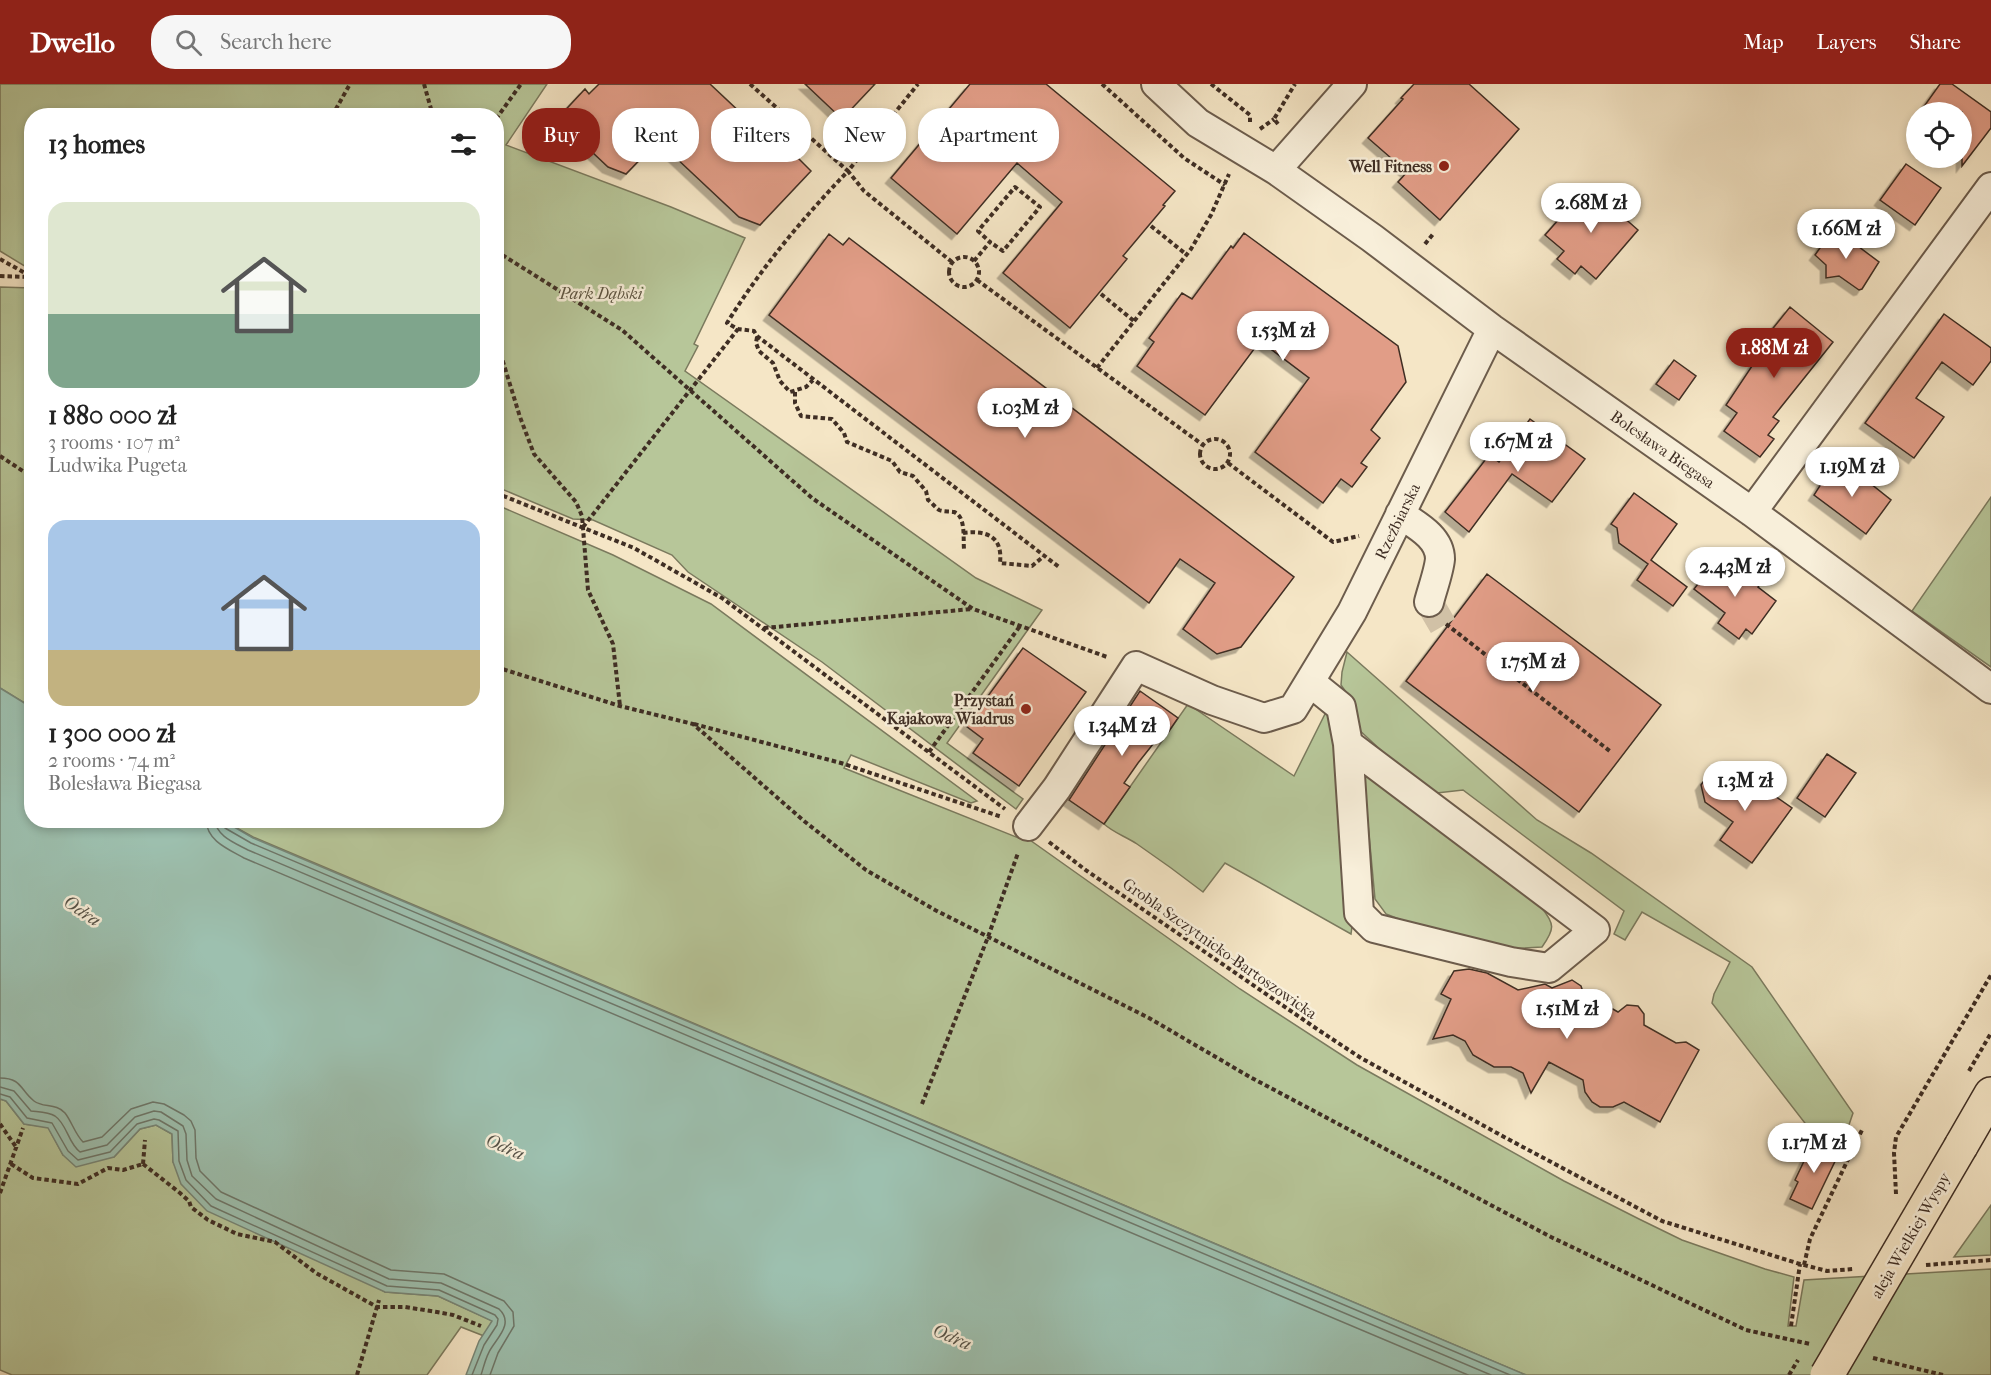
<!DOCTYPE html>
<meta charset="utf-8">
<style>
body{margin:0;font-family:"IM FELL French Canon",serif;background:#f6f6f6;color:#222;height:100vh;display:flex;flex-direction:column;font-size:22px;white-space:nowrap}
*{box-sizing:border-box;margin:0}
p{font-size:20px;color:#767676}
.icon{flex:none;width:33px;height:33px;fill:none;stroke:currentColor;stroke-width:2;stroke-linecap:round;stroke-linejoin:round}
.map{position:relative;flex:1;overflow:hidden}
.sheet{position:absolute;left:24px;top:24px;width:480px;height:720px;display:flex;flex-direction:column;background:#fff;border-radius:24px;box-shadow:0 3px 9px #0003}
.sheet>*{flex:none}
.hud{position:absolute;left:522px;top:24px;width:570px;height:54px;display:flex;gap:12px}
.fabs{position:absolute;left:1906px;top:18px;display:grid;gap:12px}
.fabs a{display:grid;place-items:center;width:66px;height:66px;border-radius:50%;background:#fff;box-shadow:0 3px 9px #0003;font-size:30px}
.price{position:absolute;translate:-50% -51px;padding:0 14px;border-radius:21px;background:#fff;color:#222;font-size:20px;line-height:39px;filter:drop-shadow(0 2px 3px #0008)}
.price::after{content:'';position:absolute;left:50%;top:36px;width:18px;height:14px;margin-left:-9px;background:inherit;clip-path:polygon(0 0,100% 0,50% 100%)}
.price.current{background:#8f2418;color:#fff}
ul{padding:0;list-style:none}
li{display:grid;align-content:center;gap:12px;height:318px;padding:0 24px}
li span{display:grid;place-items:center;height:186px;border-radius:18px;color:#555}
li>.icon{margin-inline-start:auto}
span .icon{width:108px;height:108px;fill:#fffc;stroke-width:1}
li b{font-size:26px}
h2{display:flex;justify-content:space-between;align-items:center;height:72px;padding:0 24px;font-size:26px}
.chip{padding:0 21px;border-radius:24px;background:#fff;box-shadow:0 3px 9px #0003;font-size:21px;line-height:54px}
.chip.current{background:#8f2418;color:#fff}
header{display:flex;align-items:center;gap:36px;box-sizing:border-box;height:84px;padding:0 30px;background:#8f2418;color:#fff}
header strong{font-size:28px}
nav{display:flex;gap:33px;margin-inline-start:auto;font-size:21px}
.search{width:420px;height:54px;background:#f6f6f6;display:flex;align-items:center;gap:15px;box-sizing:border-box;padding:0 21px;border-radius:24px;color:#767676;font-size:22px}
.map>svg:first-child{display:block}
.green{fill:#b7c699;stroke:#7b7a5e;stroke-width:1.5}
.water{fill:#9dc0af;stroke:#778677;stroke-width:1.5}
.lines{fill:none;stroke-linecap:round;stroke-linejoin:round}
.shore{stroke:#6e776a;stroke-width:1.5}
.building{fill:#e19d87;stroke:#3f2e24;stroke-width:1.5;filter:url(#shadow)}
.minor-tunnel{stroke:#d1c1a6;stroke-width:28;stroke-dasharray:28 14;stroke-linecap:butt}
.minor-casing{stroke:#6c5c4c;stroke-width:32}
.major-casing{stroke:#3f2e24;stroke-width:36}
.path{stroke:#3f2e24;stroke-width:4;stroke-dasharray:4.5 3;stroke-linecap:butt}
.minor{stroke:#f8efda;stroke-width:28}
.major{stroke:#f5e6c6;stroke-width:33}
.major-bridge-casing{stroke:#3f2e24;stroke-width:36;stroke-linecap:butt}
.path-bridge{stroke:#3f2e24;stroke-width:4;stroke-dasharray:4.5 3;stroke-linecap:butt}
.major-bridge{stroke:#f5e6c6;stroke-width:33}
.poi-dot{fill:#8f2418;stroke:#f8efda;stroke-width:2}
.labels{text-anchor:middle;stroke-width:5;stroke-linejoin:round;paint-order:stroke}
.poi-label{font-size:16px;font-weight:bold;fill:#3f2e24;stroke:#f8efda;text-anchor:end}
.park-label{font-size:16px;font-style:italic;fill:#5d5441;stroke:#f8efda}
.street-label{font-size:16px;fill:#3f2e24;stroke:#f8efda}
.water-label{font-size:18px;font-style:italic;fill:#565247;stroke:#f8efda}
</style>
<header>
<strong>Dwello</strong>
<div class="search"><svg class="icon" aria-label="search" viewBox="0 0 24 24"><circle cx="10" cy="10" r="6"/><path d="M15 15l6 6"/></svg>Search here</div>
<nav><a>Map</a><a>Layers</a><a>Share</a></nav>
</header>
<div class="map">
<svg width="1991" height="1291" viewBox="0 0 1991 1291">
<defs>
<filter id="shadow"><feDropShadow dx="-5.5" dy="5.5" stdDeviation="0" flood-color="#0004"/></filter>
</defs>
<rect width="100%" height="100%" fill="#f5e6c6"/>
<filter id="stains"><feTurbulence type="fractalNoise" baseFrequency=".00333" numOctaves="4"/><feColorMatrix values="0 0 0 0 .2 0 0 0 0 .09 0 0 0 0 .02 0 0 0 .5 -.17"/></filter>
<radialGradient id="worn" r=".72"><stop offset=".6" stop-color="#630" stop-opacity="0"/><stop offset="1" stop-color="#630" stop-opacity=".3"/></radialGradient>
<path class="green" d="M0,0h547l-41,61 165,62 74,31 -51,106 4,2 -13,25 291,207 66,32 -95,133 76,56 -7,10 -194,-147 -134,-90 -16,-17 -79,-35 -20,-1 -76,-32 -1,-371h-464l-1,154 -31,-19z
M0,203l32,1 -1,419 -31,-19z
M1991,413v170l-79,-56z
M497,421l116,50 98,49 266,197 -6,2 -120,-48 -7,13 177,71 6,-1 213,151 117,76 207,116 75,38 43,21 83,29 29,8 -6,49h8l8,-46 187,-11v106h-465l-1273,-538 -29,-16 272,-1z
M1347,568l190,168 54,33 161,114 101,146 -13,38 -22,-11 -106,-137 2,-9 16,-32 -88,-50 -17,28 -11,-6 10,-23 -161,-121 -35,4 -72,-67 -3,-25 -12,-17 1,-13z
M1188,620l106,72 34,-68 6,9 19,202 -2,15 -126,-71 -22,29c-22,-17 -44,-33 -66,-48 -12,-8 -23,-11 -33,-20z
M1363,686l178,137c14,17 14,22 1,40l-35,2 -103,-28 -18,-7 -11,-15z
M0,1015l6,2 18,23 24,3 15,28 51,2 26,-28 16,-4 16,9 1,28 212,130 53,4 55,25 -9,15 -23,-9 -34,48h-415l-12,-5z
M1991,1121v50l-37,2z"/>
<path class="water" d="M0,604l31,19 1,113 192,1 29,17 1273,537h-1060l13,-34 13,-20 -54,-25 -53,-4 -178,-81 -26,-27 -8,-22 -1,-28 -16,-9 -16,4 -26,28 -38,10 -13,-12 -15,-27 -24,-4 -18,-23 -6,-2z"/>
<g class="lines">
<path class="shore" d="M206,736c1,21 22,29 38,38l1224,517
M215,736c1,16 20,23 33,30l1243,525
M222,736l3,8 26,15 1259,532
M0,994c22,0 20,12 34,23 9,7 22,2 31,12 7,9 10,21 18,29l19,-5 29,-28 22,-7 11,2 20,11 7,6 4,9 1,28 4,13 21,21 170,78 53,4 60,27 9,11 1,14 -16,27 -8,22
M0,1003l14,4 17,20c7,1 17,1 24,5 12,8 13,27 25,36l27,-7 28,-28 19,-6 7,1 22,14 3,8 1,26 5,16 24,23 173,80 52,4 58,26c14,13 1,26 -7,38 -6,8 -8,19 -11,28
M0,1010l10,3 17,21 25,5 16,28 10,9 32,-8 27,-28 17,-5 5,1 19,11 1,30 7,19 25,26 176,80 52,4 56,25 3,4 -1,6 -13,20 -12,30"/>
</g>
<path class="building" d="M599,0h111l67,63 5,-5 29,29 -51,54 -21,-8 -81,-76 -32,33 -18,-7 -51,-48 28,-30 4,5z
M805,0h70l-33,35z
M970,0h76l129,107 -12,14 2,1 -42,50 4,3 -57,69 -67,-55 59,-71 -45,-39 -60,71 -66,-56z
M1414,0h55l50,45 -79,91 -42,-38 9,-10 -39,-34 35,-39 -2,-1z
M1940,0h12l39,28v16l-29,38v-54h-42z
M1906,80l35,24 -26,37 -35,-25z
M1588,102l50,44 -42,49 -15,-13 -6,8 -18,-15 7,-8 -19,-16z
M1834,144l45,34 -17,27 -3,1 -20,-14 -13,2v-13l-11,-10z
M1244,149l154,113 8,36 -35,48 9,8 -19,25 6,4 -15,20 -11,-8 -18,24 -68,-51 54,-74 -49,-37 -55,74 -68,-49 17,-24 -5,-4 33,-45 10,6 39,-53 2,2z
M829,150l14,11 6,-7 445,339 -53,70 -24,7 -34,-25 32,-46 -35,-24 -31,44 -380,-288z
M1790,223l43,35 -60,75 6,4 -11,14 6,4 -14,18 -36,-26 13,-18 -11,-8 36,-54 -4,-4z
M1944,230l47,34v13l-18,24 -31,-23 -26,36 28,19 -30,41 -49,-35z
M1674,276l22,16 -17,24 -23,-16z
M1530,335l55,40 -33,43 -40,-28 -43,58 -24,-20 44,-57 10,7z
M1835,378l24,16 2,-2 30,24 -25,34 -52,-39z
M1634,409l43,31 -26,36 36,27 -14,19 -36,-26 11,-16 -29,-21 -2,-15 -6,-4z
M1719,473l18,15 3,-5 21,16 -3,4 18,14 -24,33 -6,-5 -7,10 -21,-16 7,-10 -31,-24z
M1487,490l174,131 -82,107 -173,-131z
M1023,564l63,44 -67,94 -46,-33 10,-14 -17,-13z
M1140,607l38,27 -13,19 -4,-3 -23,29 -14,20 6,4 -26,37 -35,-24z
M1827,670l29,19 -31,44 -28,-19z
M1726,685l29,20 3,-5 34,24 -40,55 -32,-23 13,-18 -28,-20 -4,-17 5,-7z
M1469,885l18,4 31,17 27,-6 7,4 20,-8 9,6 2,6 35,20 9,-7 11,1 6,8v11l32,18 10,-1 13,8 -39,72 -36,-20 -11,5h-13l-8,-5 -7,-10 -2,-12 -34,-18 -18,31 -8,-20 -12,-6h-17l-21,-12 -8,-14 -12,-6 -20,4 18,-40 -10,-5 13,-23z
M1818,1056l22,11 -28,58 -22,-10 8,-17 -3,-2 12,-25 3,1z"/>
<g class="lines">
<path class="minor-tunnel" d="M1429,518l14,24"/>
<g class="minor-casing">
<path id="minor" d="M1156,0l42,39 78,47 96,68 120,91 260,183 239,177
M1276,86l76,-86
M1752,428l239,-325
M1400,430c16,11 40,23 40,45 -1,12 -8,31 -11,43
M1310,598l31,25 7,37 247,186 -46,38 -38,-6 -137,-34 -15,-15 -11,-169
M1028,742l29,-38 79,-122 76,34 52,18 29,-9 59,-97 140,-283"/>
</g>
<g class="major-casing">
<path id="major" d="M1961,1062l30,-52"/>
</g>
<path class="path" d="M424,0l9,32
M750,0l98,87 70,-87
M1102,0l82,74 41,27
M1211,0l39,31v7
M332,32l18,-32
M496,35l25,-35
M1278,40l-4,-5 21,-35
M1260,45l14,-10
M1151,142l36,29
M1425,160l8,-10
M496,167l126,79 190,168 161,111 134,48
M949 188a15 15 0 1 1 30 0a15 15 0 1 1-30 0Z
M0,175l32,18
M974,177l16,-19 -12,-11 37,-44 25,20 -37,44 -13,-9
M952,178l-88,-71 -16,-20c-45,47 -87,97 -121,152l11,6 16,2 3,5 302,231
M0,192l29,1
M977,196l226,165
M1101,210l33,27
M757,253l-1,6 3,8 14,12 7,18 10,11 16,-5 7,-7
M496,255l24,78 14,37 42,48 6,14 6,74 25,54 7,62
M1097,284l94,-119 20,-34 18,-41
M795,308v11l6,13 31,3 12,14 3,9 45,19 8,11 13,4 13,15 2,9c4,3 7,7 11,10 5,2 10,1 15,2 12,4 9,26 10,37
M1200 370a15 15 0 1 1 30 0a15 15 0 1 1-30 0Z
M0,372l32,21
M1228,379l105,79 26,-6
M496,409l138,55 88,50 283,211
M583,443l155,-198
M963,449c23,-3 40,3 37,30l32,3 12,-10
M1446,540l165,128
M764,544l208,-19
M496,583l124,39 73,18 111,97 62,49 69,40 214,108 101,59 301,160 195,93 64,14
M694,640l147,39 161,54
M929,668l91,-126
M1049,758l38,29 233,160 41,27 145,80 156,83 138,43 27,7 26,-2
M1969,987l22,-38
M922,1020l66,-167 30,-84
M0,1040l16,23
M11,1080l22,14 45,6 30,-16 15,2 20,-6
M143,1080l37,29 9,8 2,6 17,13 29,14 38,8 41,31 61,34h28l32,5 16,3 28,11
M143,1080l2,-24
M0,1109l23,-65
M1896,1110l-2,-41 2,-16 95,-162
M1804,1181l6,-26 52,-109
M1926,1181l65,-5
M1791,1242l9,-62
M1873,1274l70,17
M357,1291l22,-75"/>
<use href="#minor" class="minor"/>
<use href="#major" class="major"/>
<g class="major-bridge-casing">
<path id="major-bridge" d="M1827,1291l134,-229"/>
</g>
<path class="path-bridge" d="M1789,1291l9,-15"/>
<use href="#major-bridge" class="major-bridge"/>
</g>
<g class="poi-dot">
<circle cx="1444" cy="82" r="6"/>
<circle cx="1026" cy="625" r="6"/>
</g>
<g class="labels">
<g class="poi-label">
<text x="1432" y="88">Well Fitness</text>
<text x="1014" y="622">Przystań<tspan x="1014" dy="18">Kajakowa Wiadrus</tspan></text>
</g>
<g class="park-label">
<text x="601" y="215">Park Dąbski</text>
</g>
<g class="street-label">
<text transform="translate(1663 365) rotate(35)" y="6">Bolesława Biegasa</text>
<text transform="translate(1397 437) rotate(-64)" y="6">Rzeźbiarska</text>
<text transform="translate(1220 864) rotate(35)" y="6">Grobla Szczytnicko-Bartoszowicka</text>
<text transform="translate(1910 1151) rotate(-60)" y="6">aleja Wielkiej Wyspy</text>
</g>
<g class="water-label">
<text transform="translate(82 827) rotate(34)" y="6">Odra</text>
<text transform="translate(505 1063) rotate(23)" y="6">Odra</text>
<text transform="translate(952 1253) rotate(23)" y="6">Odra</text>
</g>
</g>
<rect width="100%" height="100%" filter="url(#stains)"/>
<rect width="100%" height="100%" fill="url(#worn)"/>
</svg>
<div class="fabs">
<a><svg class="icon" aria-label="locate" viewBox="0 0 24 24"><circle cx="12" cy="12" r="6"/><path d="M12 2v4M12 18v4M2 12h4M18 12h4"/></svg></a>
</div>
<b class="price" style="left:1591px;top:150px">2.68M zł</b>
<b class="price" style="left:1846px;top:176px">1.66M zł</b>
<b class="price" style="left:1283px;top:278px">1.53M zł</b>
<b class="price current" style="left:1774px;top:295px">1.88M zł</b>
<b class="price" style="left:1025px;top:355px">1.03M zł</b>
<b class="price" style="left:1518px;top:389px">1.67M zł</b>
<b class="price" style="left:1852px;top:414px">1.19M zł</b>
<b class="price" style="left:1735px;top:514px">2.43M zł</b>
<b class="price" style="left:1533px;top:609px">1.75M zł</b>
<b class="price" style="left:1122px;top:673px">1.34M zł</b>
<b class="price" style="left:1745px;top:728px">1.3M zł</b>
<b class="price" style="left:1567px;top:956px">1.51M zł</b>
<b class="price" style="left:1814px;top:1090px">1.17M zł</b>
<div class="hud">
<a class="chip current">Buy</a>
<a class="chip">Rent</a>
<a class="chip">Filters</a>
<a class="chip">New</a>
<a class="chip">Apartment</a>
</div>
<section class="sheet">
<h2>13 homes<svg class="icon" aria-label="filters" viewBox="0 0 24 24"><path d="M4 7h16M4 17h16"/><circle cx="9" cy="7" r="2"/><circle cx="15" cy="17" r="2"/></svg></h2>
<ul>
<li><span style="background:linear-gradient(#dfe7d0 60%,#7fa58c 0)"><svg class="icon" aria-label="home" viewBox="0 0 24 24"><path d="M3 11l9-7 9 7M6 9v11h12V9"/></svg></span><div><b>1 880 000 zł</b><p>3 rooms · 107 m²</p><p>Ludwika Pugeta</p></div></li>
<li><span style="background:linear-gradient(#a9c7e8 70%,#c2b280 0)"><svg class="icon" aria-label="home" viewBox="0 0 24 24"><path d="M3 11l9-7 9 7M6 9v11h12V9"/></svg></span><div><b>1 300 000 zł</b><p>2 rooms · 74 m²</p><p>Bolesława Biegasa</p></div></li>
</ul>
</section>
</div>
